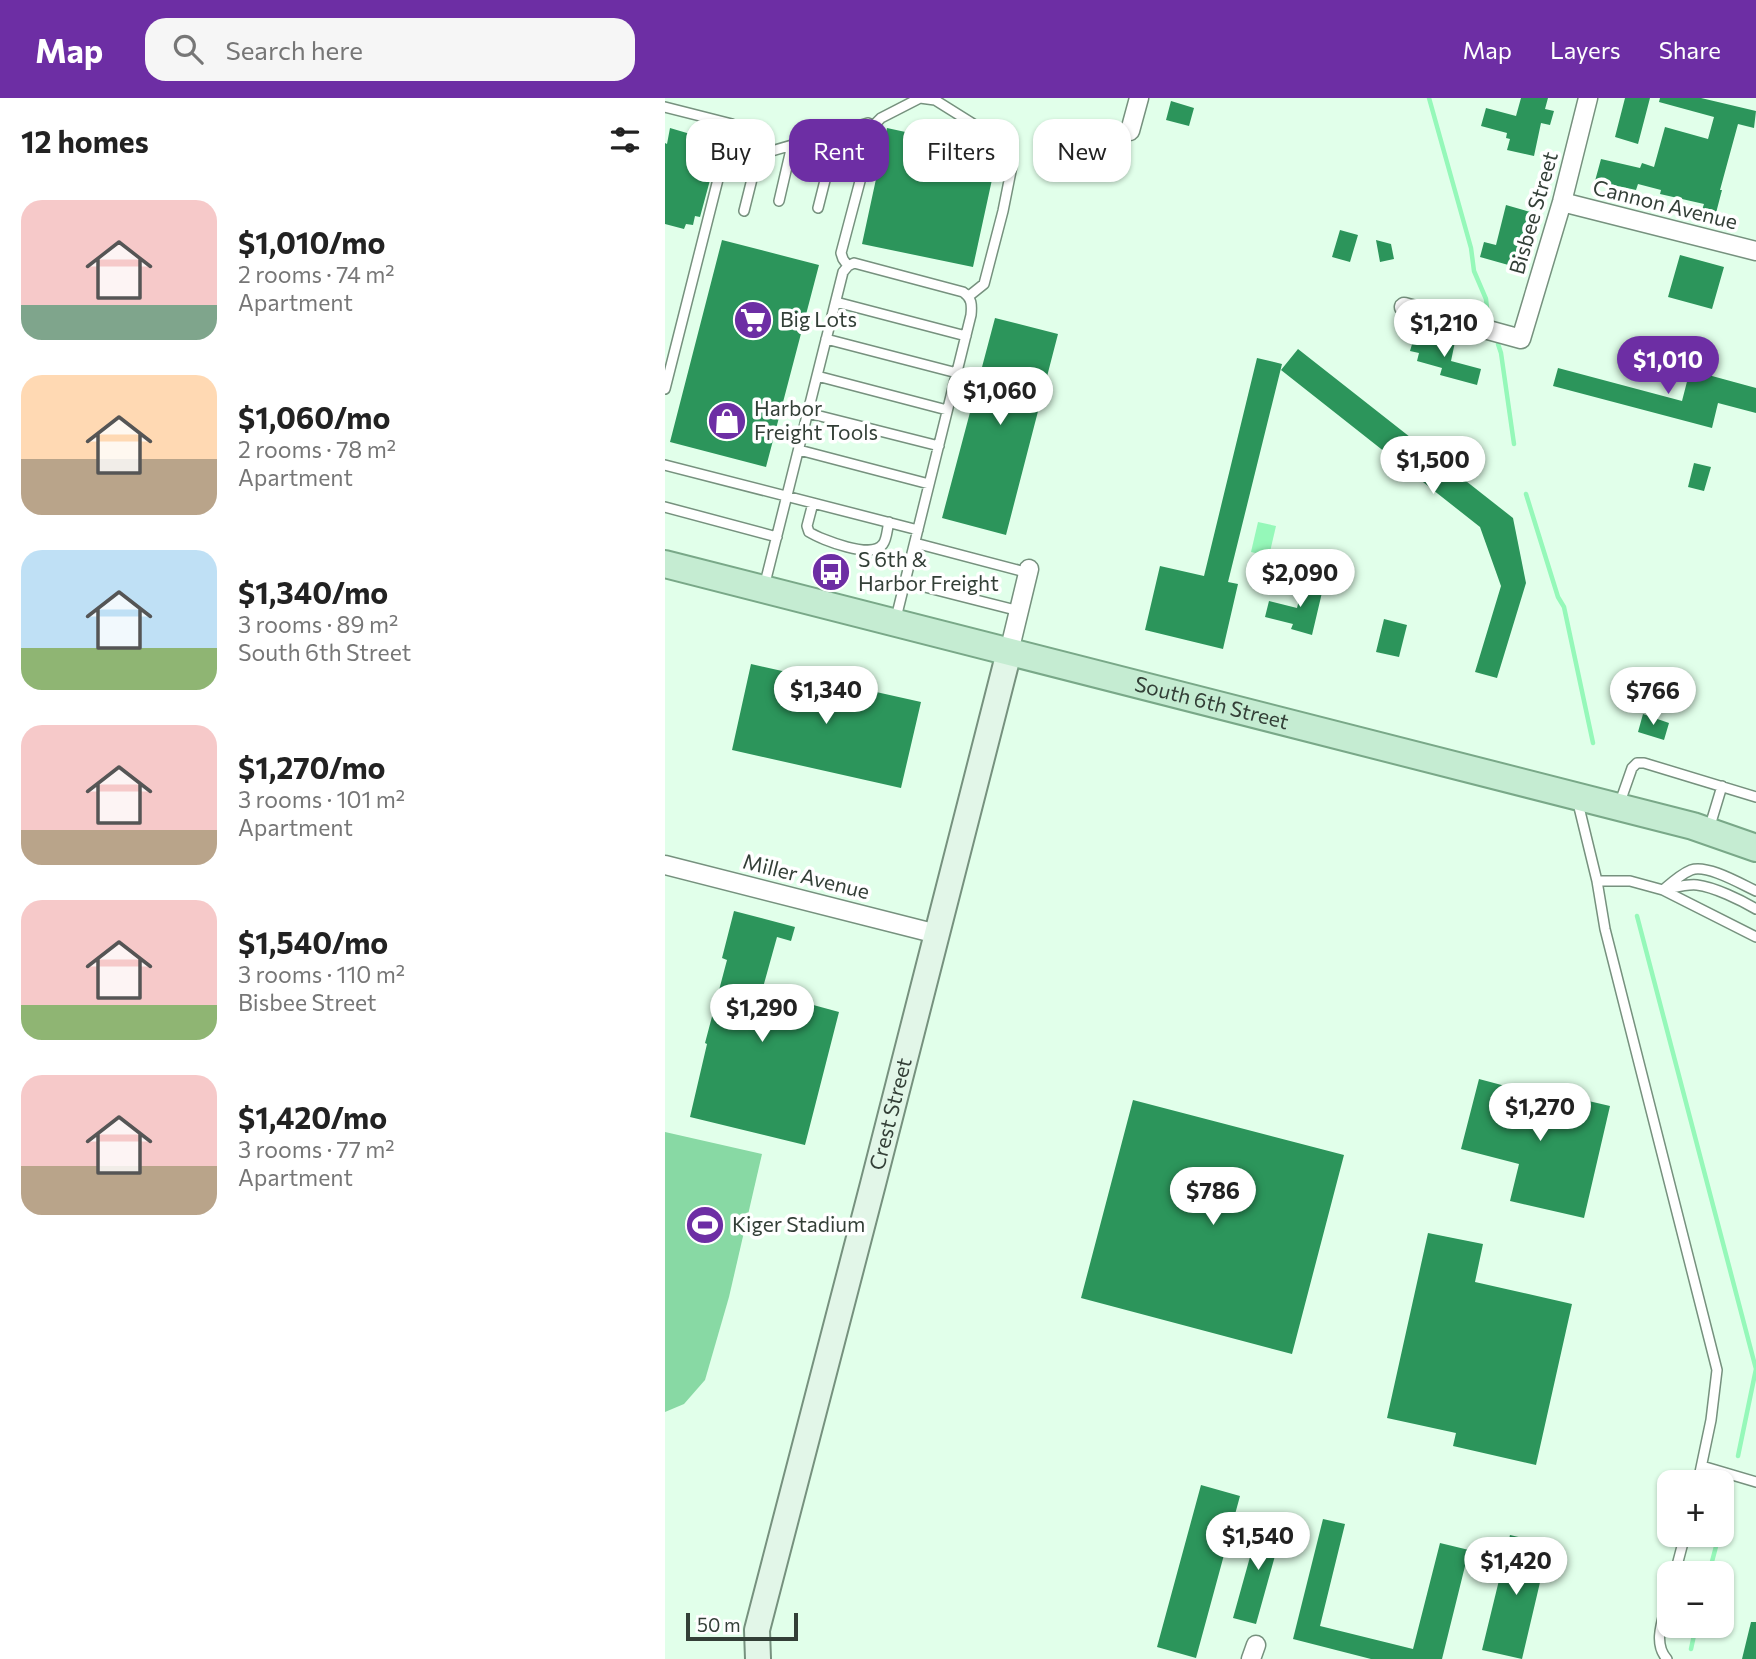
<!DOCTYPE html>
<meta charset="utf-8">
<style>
body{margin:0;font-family:Commissioner,sans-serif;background:#f6f6f6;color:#222;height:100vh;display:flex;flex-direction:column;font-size:26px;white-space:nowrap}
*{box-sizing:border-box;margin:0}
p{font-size:23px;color:#767676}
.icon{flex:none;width:38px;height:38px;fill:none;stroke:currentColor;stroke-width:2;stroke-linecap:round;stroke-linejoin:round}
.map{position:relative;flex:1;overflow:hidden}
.drawer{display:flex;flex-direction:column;background:#fff;width:665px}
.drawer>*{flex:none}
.banner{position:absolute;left:21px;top:21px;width:665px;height:63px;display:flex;gap:14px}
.controls{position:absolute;left:992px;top:1372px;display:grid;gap:14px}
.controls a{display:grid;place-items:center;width:77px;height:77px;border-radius:14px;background:#fff;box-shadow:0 2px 5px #0004;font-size:35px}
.scale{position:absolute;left:21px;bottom:18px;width:112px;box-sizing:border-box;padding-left:7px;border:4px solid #333f37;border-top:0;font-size:19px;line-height:24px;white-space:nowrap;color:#333f37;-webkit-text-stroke:5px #fff;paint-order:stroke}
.price{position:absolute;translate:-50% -60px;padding:0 16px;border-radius:24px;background:#fff;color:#222;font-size:23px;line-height:46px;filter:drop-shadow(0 2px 4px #0008)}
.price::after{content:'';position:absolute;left:50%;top:42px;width:21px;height:16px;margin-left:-10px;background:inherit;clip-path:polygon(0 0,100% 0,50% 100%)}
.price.current{background:#6d2ea4;color:#fff}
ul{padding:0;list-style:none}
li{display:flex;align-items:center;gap:21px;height:175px;padding:0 21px}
li span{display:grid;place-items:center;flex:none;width:196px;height:140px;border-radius:21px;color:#555}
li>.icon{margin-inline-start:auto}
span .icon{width:84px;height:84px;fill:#fffc;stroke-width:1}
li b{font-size:30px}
h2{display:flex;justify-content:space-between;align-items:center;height:84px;padding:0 21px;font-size:30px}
.chip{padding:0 24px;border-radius:21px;background:#fff;box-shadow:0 2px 5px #0004;font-size:24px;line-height:63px}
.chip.current{background:#6d2ea4;color:#fff}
header{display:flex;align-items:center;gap:42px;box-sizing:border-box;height:98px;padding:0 35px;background:#6d2ea4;color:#fff}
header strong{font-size:33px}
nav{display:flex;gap:38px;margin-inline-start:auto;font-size:24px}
.search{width:490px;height:63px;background:#f6f6f6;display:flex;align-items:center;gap:18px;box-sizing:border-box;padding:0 24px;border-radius:21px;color:#767676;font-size:26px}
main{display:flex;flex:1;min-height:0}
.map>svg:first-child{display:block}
.green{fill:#88d9a4}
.water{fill:#95f8b9}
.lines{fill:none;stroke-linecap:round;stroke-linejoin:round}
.stream{stroke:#95f8b9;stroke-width:4.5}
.building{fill:#2c955b}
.lane-casing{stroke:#76917e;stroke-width:12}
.street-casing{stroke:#76917e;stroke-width:21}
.secondary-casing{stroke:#76917e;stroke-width:28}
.primary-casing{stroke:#79a888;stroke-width:30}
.lane{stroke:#fff;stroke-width:9}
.street{stroke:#fff;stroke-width:18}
.secondary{stroke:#e2f6e8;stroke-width:24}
.primary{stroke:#c5ecd2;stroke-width:26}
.labels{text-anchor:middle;stroke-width:7;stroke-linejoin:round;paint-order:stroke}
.street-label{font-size:21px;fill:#333f37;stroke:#fff}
.poi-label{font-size:21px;fill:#333f37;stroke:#fff;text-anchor:start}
</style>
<header>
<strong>Map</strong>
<div class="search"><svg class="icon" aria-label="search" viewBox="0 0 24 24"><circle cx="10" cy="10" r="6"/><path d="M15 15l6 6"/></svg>Search here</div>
<nav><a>Map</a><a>Layers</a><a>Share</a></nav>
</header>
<main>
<section class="drawer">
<h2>12 homes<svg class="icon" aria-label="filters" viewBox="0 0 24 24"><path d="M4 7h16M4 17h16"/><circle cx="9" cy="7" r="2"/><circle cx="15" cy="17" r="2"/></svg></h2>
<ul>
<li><span style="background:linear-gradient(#f6c9c9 75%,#7fa58c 0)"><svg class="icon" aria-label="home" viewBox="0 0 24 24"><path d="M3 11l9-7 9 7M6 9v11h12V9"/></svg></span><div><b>$1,010/mo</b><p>2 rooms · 74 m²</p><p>Apartment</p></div></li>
<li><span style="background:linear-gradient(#ffd9b3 60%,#b9a48a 0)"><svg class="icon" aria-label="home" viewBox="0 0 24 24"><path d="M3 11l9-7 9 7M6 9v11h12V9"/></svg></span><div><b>$1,060/mo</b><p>2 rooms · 78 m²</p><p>Apartment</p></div></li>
<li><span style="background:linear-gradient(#bfe0f5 70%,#8fb573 0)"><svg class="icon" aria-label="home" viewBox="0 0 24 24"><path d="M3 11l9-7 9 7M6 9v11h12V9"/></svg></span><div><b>$1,340/mo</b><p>3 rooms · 89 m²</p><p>South 6th Street</p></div></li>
<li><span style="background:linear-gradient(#f6c9c9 75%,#b9a48a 0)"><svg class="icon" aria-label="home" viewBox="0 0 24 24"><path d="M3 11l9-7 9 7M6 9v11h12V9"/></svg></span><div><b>$1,270/mo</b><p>3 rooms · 101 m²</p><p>Apartment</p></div></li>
<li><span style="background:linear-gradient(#f6c9c9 75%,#8fb573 0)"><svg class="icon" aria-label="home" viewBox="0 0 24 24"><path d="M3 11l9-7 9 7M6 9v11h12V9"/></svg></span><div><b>$1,540/mo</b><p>3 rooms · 110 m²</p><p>Bisbee Street</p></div></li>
<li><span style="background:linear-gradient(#f6c9c9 65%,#b9a48a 0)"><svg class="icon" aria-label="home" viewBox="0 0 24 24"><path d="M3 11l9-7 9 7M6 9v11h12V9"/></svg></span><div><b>$1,420/mo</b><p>3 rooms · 77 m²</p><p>Apartment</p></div></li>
</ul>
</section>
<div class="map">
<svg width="1091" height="1561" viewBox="0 0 1091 1561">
<rect width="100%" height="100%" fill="#e1ffea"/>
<path class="green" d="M0,1034l97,22 -33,143 -24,83 -21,24 -19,8z"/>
<path class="water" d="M593,424l18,4 -7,30 -18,-4z"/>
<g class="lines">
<path class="stream" d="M764,0l42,150 3,23 12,28 2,19
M833,246l3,9 13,91
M861,396l32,103 6,10 29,136
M972,818l119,453 -18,87
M1057,1423l5,-22
M1044,1475l10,-38
M1026,1551l5,-23"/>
</g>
<path class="building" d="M856,0h27l-3,11 9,2 -4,14 -9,-2 -7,33 -27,-6 3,-11 -4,-1 1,-5 -26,-7 5,-18 30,8z
M960,0h25l-12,46 -23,-7z
M995,0h41l55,13 -2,17 -16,-4 -18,66h2l-6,23 -14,-3 2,-6 -44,-10 1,-4 -23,-6 -2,6 -41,-9 6,-22 39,9 2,-5 12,4 11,-40 43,12 6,-22 -55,-15z
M506,3l23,7 -5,18 -23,-6z
M5,30l44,13 -7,25 6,3 -13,48 -5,-1 -2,9 -7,-1 -2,5 -19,-5v-81l2,1z
M222,30l111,24 -25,115 -111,-23z
M841,107l28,8 -12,47 -8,-2 -2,8 -32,-9 4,-15 12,3z
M675,132l18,5 -8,27 -18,-5z
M57,142l97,25 -53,202 -96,-25z
M711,142l15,4 3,15 -14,3z
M1015,157l44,12 -12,42 -44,-12z
M330,220l63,16 -52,201 -64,-17z
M750,236l25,6v-2l15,4 -4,19 30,8 -4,16 -37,-10 2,-7 -25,-7 2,-8 -9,-2z
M633,251l215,169 13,65 -29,95 -22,-6 26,-86 -21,-59 -199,-157z
M592,260l25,6 -54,218 10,2 -15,65 -78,-19 15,-64 44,10z
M893,270l124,33 8,-31 66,18v25l-38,-10 -6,25 -159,-42z
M1029,365l17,4 -7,24 -16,-4z
M639,481l20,5 -12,51 -21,-6 2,-5 -28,-7 4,-16 28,7z
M719,521l23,6 -8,32 -23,-5z
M86,566l170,38 -20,86 -169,-38z
M978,616l26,9 -5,17 -26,-8z
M69,813l61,16 -4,14 -14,-4 -15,54 77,21 -34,133 -115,-28 17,-73 -2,-1 22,-83 -5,-2z
M814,981l56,15 2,-5 73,17 -26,112 -74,-17 9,-37 -58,-15z
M468,1002l211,55 -52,199 -211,-56z
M763,1135l55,11 -8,38 97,22 -36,161 -83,-19 3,-13 -69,-15z
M536,1387l39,11 -44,162 -39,-11z
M658,1421l22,5 -25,102 93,23 27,-106 29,7 -27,109h-71l-78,-20z
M595,1423l23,6 -27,97 -23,-6z
M845,1437l39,9 -27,115 -40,-9z
M1086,1524h5v37h-14z"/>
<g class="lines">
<g class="lane-casing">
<path id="lane" d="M0,9l67,17 -67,265
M208,28l8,-8 39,-20 15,2 56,35 17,14 4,17 -9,45 -19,73 -15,12
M114,103l13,-56
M153,110l19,-75
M79,113l14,-56 110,-32 5,3v6l-32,121 2,6 5,7
M171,204l130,34
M161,241l131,34
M152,278l130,34
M143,315l131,33
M134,352l130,34
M0,367l253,65
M148,405l-6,23 2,6c13,8 64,28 74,12 4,-5 4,-15 6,-22
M0,409l112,30
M250,445l114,30
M240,484l114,29
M99,489l79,-315 5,-6 6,-3 109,29c9,6 9,13 8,23l-76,307
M912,701l20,82 8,48 112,441 -6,50 -13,62
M954,707l13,-37 5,-5h7l112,34
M1044,731l13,-43
M932,783h33l33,9 93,47
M1003,791c9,-2 19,-5 29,-4 17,2 44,15 59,24
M998,792c8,-7 18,-16 28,-20 16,-6 50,14 65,21
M1037,1368l54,16
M1010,1475l10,-38
M1002,1561c-16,-17 -2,-44 2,-64"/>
</g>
<g class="street-casing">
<path id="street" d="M465,33l9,-33
M897,104l194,49
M739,209l117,32 41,-137 26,-104
M344,554l20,-83
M0,767l272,69
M586,1561l5,-14"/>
</g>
<g class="secondary-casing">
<g id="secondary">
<path id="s1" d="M93,1561l-1,-29 116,-446 136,-532"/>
</g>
</g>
<g class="primary-casing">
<g id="primary">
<path id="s2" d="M0,466l1028,262 63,22"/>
</g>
</g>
<use href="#lane" class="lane"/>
<use href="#street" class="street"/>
<use href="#secondary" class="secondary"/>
<use href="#primary" class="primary"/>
</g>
<defs>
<g id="supermarket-disc" transform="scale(2.0125)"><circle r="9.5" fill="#6d2ea4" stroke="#fff"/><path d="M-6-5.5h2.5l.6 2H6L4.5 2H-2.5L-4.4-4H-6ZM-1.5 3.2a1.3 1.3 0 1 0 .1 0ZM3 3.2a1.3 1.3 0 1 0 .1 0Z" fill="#fff"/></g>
<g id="shop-disc" transform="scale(2.0125)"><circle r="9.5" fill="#6d2ea4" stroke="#fff"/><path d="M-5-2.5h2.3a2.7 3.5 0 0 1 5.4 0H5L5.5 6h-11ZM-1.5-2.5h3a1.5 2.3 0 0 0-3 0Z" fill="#fff"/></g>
<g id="bus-disc" transform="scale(2.0125)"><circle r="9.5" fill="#6d2ea4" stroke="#fff"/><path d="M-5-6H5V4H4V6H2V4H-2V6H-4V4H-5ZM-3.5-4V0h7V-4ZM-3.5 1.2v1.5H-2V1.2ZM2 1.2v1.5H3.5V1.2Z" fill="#fff"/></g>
<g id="stadium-disc" transform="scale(2.0125)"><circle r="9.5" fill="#6d2ea4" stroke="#fff"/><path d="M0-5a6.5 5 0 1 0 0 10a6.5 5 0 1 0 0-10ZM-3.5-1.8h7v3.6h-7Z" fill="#fff"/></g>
</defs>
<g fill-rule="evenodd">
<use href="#supermarket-disc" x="88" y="222"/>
<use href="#shop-disc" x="62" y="323"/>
<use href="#bus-disc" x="166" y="474"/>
<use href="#stadium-disc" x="40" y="1127"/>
</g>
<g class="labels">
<g class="street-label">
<text transform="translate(1000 107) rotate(14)" y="7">Cannon Avenue</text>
<text transform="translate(869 115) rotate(-74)" y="7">Bisbee Street</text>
<text dy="7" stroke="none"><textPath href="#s2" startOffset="564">South 6th Street</textPath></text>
<text transform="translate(141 779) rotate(14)" y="7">Miller Avenue</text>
<text dy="7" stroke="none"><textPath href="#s1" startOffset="562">Crest Street</textPath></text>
</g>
<g class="poi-label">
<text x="115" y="229">Big Lots</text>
<text x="89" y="318">Harbor<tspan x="89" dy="24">Freight Tools</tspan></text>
<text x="193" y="469">S 6th &amp;<tspan x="193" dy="24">Harbor Freight</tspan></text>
<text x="67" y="1134">Kiger Stadium</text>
</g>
</g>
</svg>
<div class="controls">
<a>+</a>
<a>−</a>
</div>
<div class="scale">50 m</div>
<b class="price" style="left:779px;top:261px">$1,210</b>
<b class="price current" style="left:1003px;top:298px">$1,010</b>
<b class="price" style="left:335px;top:329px">$1,060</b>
<b class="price" style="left:768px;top:398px">$1,500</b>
<b class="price" style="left:635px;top:511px">$2,090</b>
<b class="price" style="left:161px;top:628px">$1,340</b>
<b class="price" style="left:988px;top:629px">$766</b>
<b class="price" style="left:97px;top:946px">$1,290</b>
<b class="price" style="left:875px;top:1045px">$1,270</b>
<b class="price" style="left:548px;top:1129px">$786</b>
<b class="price" style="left:593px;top:1474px">$1,540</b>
<b class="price" style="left:851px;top:1499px">$1,420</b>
<div class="banner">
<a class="chip">Buy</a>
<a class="chip current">Rent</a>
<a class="chip">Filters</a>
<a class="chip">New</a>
</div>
</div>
</main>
